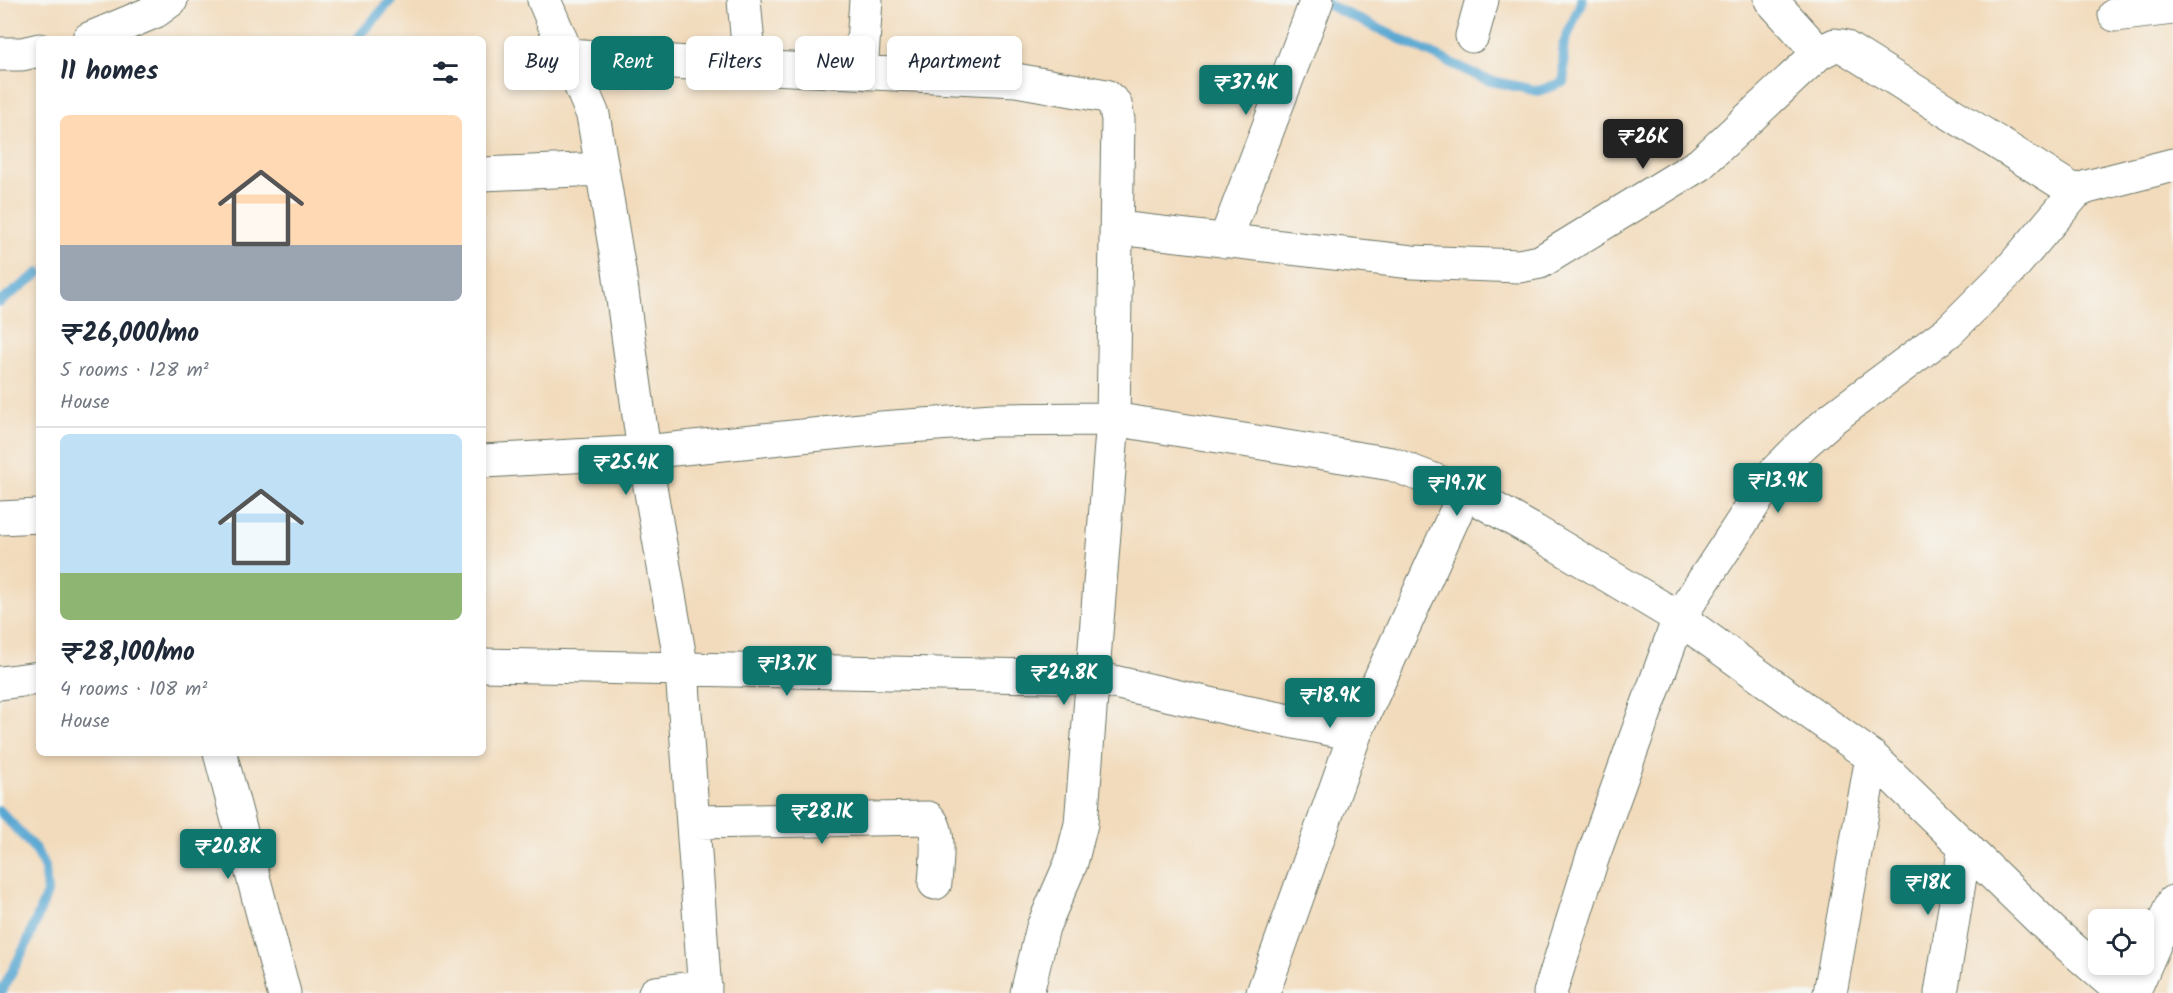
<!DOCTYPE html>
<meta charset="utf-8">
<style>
body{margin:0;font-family:Kalam,sans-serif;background:#f6f6f7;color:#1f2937;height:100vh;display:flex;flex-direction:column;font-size:22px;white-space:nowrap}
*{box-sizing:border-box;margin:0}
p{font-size:20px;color:#747a83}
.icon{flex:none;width:33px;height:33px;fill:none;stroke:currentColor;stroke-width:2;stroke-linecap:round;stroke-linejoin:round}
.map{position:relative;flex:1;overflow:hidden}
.sheet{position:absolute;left:36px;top:36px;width:450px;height:720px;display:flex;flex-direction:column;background:#fff;border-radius:9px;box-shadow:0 3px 9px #0003}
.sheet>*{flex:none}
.top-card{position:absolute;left:504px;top:36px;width:570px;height:54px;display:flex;gap:12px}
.controls{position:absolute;left:2088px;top:909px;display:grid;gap:12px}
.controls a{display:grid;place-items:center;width:66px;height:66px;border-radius:9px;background:#fff;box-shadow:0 3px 9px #0003;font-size:30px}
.price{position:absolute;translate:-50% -51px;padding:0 14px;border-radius:6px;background:#0f766e;color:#fff;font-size:20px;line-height:39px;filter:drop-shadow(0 2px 3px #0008)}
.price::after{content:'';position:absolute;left:50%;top:36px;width:18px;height:14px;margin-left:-9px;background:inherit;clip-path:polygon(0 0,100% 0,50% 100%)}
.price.on{background:#222;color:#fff}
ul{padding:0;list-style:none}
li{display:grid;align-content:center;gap:12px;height:318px;padding:0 24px}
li+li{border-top:2px solid #e0e1e3}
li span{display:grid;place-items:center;height:186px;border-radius:9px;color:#555}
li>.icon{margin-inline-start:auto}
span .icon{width:108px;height:108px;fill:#fffc;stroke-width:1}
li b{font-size:26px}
h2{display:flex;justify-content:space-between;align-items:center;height:72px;padding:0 24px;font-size:26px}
.tag{padding:0 21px;border-radius:9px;background:#fff;box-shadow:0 3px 9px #0003;font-size:21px;line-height:54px}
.tag.on{background:#0f766e;color:#fff}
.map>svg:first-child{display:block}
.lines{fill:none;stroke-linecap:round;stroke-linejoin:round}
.stream{stroke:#58a7d2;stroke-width:10}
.street-casing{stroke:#697464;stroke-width:35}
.street{stroke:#fff;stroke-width:33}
</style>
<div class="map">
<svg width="2173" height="993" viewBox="0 0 2173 993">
<rect width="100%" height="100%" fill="#f6f6f2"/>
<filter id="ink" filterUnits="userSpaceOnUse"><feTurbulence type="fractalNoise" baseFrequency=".0167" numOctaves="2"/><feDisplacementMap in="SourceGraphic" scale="12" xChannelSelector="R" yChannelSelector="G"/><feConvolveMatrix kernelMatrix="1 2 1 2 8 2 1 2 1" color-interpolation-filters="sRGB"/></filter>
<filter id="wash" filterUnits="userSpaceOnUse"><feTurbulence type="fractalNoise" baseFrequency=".008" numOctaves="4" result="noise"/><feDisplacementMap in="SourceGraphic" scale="24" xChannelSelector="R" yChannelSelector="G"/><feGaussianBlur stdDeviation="1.35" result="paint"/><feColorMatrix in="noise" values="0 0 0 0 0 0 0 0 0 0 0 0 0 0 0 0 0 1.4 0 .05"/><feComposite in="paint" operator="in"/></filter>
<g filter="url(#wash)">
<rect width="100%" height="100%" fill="#f2dbbc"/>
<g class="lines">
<path class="stream" d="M1320,1l167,79 51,11 26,-9 -1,-36 19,-46
M357,39l34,-39
M0,302l39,-29
M0,811l36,39 9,19 2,24 -20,50 -26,50"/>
</g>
</g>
<g filter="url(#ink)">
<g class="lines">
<g class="street-casing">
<path id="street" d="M544,0l49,115 26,155 25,182 38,218 23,323
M744,0l6,67
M1771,0l48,53
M2115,15l58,-7
M1472,36l10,-36
M89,39l67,-28 15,-11
M0,54h22l17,-4
M567,55l183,12 266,13 90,16 9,8 3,16 -5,299 -32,405 -10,39 -28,64 -16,66
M861,72l5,-72
M483,174l119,-5
M1118,228l294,34 107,4 21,-4 160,-98 119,-111 16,-8 8,1 233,146
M1225,241l92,-241
M483,461l161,-9 237,-24 112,-8 120,-1 279,45 73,28 69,39 145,87 193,139 181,175 70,61
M0,518l39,-2
M483,665l609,12 153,35 110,22
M0,683l39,-5
M220,753l64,240
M693,822l235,-4c14,11 8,48 7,65
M655,993l50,-7
M1263,993l92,-259 110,-242
M1550,993l42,-134 87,-241 95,-145 29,-29 31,-27 115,-86 60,-60 67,-79 11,-5 86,-22
M1830,993l42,-236
M1941,993l24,-147
M2133,993l40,-91"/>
</g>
<use href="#street" class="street"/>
</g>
</g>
</svg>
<div class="controls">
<a><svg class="icon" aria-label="locate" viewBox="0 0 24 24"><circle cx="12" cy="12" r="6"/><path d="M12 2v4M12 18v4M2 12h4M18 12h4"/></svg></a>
</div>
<b class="price" style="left:1246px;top:116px">₹37.4K</b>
<b class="price on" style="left:1643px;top:170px">₹26K</b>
<b class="price" style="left:626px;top:496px">₹25.4K</b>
<b class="price" style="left:1778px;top:514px">₹13.9K</b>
<b class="price" style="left:1457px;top:517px">₹19.7K</b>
<b class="price" style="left:787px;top:697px">₹13.7K</b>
<b class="price" style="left:1064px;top:706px">₹24.8K</b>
<b class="price" style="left:1330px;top:729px">₹18.9K</b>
<b class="price" style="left:822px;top:845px">₹28.1K</b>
<b class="price" style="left:228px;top:880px">₹20.8K</b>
<b class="price" style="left:1928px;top:916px">₹18K</b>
<div class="top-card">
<a class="tag">Buy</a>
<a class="tag on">Rent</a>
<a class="tag">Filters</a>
<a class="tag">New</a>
<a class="tag">Apartment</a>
</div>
<section class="sheet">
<h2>11 homes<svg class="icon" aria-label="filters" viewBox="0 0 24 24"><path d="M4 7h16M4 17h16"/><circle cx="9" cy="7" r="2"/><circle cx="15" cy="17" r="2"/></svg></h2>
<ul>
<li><span style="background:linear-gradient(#ffd9b3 70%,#9aa5b1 0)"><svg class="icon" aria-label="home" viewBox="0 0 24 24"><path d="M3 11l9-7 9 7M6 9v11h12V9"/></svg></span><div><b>₹26,000/mo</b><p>5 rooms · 128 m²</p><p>House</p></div></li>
<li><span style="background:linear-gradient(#bfe0f5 75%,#8fb573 0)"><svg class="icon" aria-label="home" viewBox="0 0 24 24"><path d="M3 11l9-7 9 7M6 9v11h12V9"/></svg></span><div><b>₹28,100/mo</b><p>4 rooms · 108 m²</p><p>House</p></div></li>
</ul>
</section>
</div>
